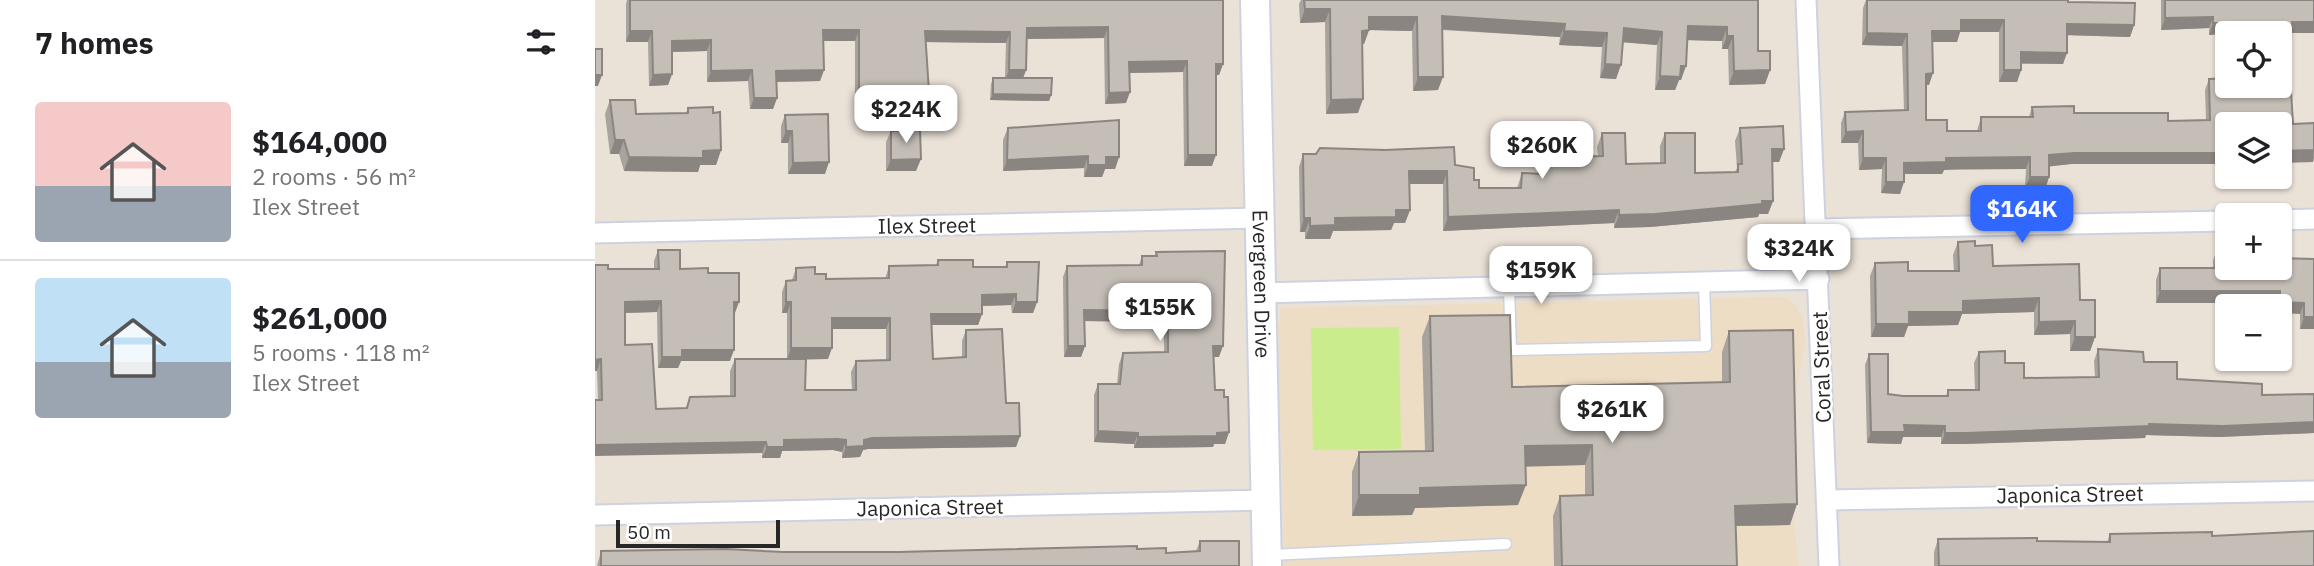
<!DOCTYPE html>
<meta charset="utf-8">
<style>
body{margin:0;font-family:"IBM Plex Sans",sans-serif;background:#f2f2f2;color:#202124;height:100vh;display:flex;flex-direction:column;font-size:26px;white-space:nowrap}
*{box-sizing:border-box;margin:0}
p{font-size:23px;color:#757577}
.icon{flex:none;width:38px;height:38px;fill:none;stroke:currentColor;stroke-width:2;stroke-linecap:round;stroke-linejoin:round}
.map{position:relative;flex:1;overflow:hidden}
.side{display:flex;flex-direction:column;background:#fff;width:595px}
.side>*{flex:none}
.tools{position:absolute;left:1620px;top:21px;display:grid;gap:14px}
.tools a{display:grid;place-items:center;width:77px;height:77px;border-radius:7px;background:#fff;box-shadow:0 2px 5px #0004;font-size:35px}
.scale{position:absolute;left:21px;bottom:18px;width:164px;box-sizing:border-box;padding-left:7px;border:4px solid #272727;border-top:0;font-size:19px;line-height:24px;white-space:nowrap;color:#272727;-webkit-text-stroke:5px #fff;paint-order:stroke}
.price{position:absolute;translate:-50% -60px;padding:0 16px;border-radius:14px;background:#fff;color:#222;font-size:23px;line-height:46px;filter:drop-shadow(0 2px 4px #0008)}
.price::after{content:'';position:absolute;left:50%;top:42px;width:21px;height:16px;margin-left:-10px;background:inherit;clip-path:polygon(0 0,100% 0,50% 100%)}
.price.selected{background:#3067ff;color:#fff}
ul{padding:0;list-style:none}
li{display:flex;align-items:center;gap:21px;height:175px;padding:0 35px}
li+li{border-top:2px solid #e0e0e0}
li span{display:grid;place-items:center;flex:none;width:196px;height:140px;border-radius:7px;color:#555}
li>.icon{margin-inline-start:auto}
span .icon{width:84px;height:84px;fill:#fffc;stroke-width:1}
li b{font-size:30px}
h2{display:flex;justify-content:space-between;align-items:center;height:84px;padding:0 35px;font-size:30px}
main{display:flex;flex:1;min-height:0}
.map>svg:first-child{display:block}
.education{fill:#edddc5}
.pitch{fill:#cbec8c}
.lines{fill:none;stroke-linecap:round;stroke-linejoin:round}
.lane-casing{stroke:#cdd2e1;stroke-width:13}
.street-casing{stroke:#cdd2e1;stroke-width:23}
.secondary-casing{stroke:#cdd2e1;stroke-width:32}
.lane{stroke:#fff;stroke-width:10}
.street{stroke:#fff;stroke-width:19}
.secondary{stroke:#fff;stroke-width:28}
.wall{fill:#a9a39d;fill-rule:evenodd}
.shaded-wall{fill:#8a8580}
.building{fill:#c5beb7;stroke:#8a8580;stroke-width:2}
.labels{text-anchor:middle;stroke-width:5;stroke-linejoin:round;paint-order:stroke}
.street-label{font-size:21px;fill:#272727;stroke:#fff}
</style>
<main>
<section class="side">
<h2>7 homes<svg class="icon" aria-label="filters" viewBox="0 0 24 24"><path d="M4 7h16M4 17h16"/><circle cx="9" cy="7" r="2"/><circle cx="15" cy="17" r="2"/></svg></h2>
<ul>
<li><span style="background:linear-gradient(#f6c9c9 60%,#9aa5b1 0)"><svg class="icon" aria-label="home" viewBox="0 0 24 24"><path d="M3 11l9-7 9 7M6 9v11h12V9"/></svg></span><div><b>$164,000</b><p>2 rooms · 56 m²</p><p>Ilex Street</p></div></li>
<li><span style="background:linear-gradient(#bfe0f5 60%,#9aa5b1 0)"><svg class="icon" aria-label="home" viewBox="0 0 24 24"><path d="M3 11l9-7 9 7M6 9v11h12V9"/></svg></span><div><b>$261,000</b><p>5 rooms · 118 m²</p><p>Ilex Street</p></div></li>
</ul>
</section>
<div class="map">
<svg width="1719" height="566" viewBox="0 0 1719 566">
<rect width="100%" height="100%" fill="#eae1d7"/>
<path class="education" d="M1191,297l10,9 7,13 2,23 -10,54 -1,126 5,44h-515l-6,-238 3,-20z"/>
<path class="pitch" d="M804,327l2,122 -88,1 -2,-122z"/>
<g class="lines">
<g class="lane-casing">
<path id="lane" d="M914,287l2,63 195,-4 -2,-65
M674,555l237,-11"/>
</g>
<g class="street-casing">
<path id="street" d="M1211,0l23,566
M1685,220l34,-1
M1221,229l412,-8
M0,233l665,-15
M667,293l557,-14
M1232,500l487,-9
M0,515l671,-15"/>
</g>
<g class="secondary-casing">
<g id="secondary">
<path id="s1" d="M660,0l12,566"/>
</g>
</g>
<use href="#lane" class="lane"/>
<use href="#street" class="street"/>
<use href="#secondary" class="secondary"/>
</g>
<path class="wall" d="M32,0h596v64l-4,11h-3l-4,91h-28l-1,-94 -54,1 -3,30 -21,1 -1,-66 -78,1v31l-3,8 28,17 -2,6 -59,-1 1,-16 2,-6h12l1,-35 -80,-1 -1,61h-19l-51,-1v-61h-31v29l-4,11 -43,1v16l-4,11h-23l-2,-28 -41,1v-31l-35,1v22l-4,11 -19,1 -1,-44h-22v-38z
M706,0h457v51l12,19 -5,14 -36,1 -1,-36h-6v-8l-34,-1 -7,40h-2l-4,10h-20l2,-45 -34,-3 -7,37 -16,-1 2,-31 -43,-2 1,-8 -118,-7 -4,60 -25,1 -1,-60 -43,-1 -5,14h-2l-4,69 -32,1 -1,-92 -25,1 -1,-19z
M1271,0h202v2l66,23 -4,12 -63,-2 -4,29h-42v6l-4,12h-18v-50h-39l-3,10h-25l-3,43h-3v35l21,11h30l4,-14h48l3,-10 42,6 94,8 38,-1 -1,-30 4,-11 84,45 21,-1v36l-1,3 -242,2 -22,2v11l-4,12 -20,-1 1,-19 -82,1 -2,4h-38l-4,20 -19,-1 1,-24 -23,1 -1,-27h-17v-20l4,-11 59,-2 -2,-64 -40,-1 1,-37z
M1566,0h153l-23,33 -3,9 -60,-9v14h-9v-13l-10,1v-7l-48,2z
M15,100l26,14 50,-1 2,-5 25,5 8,37 -5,15h-16l-2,7 -74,-1 -5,-17h-9l-5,-40z
M190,115l40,59h-37v-31h-7v-17z
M413,128l111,29 -4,12h-10l-3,8h-18v-9l-81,3v-31z
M1145,128l44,21 -5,13h-6v39l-5,13h-9l-1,3 -108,10 -36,1v-5l-171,8v-47h-34l1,26 -5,13h-11l-3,7 -58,1 -3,8h-25v-7h-5l-1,-65 4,-13 152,11 19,15 5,8h38l5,-15 16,1v-17l5,-13 21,13 34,-1 -1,-9 5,-14 24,31 34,-1v-17l5,-13 30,40 40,-1 2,-4 -2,-27z
M296,131l25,40h-30v-29z
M1363,242l17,4 18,20 87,34 15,37 -5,14h-20v-17l-36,1v-23l-72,2 -4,11 -50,1 -4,11h-33l-1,-61 5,-13 33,8h46l-1,-16z
M1622,249l11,19h52l34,-9v70h-14v-15l-20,-8h-5l1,-3h-120v-23l4,-12h53v-7z
M63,250l22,19 28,4 27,40h-1l-4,48h-49l-3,7h-20l-1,-56 -32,1v32l31,64 30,-1 4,-11 40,-1v-25l5,-12h52v-46h-5v-21l4,-11 6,-1 4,-12 19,6 11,5h59l4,-13 47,-1 2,-5 35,7h32l2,-5 30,40 -4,11h-21l-1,-8 -29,1v8l-4,11h-47l2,34 29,-2v-16l4,-11 40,73 14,33 -4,11 -148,2 -5,1 -3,7 -18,1v-6l-9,-2 -51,1 -2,7h-18v-5l-164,-53 -1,-29 11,-102h46v-8zM237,329h54v31l-30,1 -5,11 1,18h-47l1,-31h22z
M561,252l63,105h-5l1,33 9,7 5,35 -4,12h-11l-1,3 -79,1v-4l-40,-2v-47l4,-11h19l2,-20 4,-11 41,-1v-30l-80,-1 1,25 -4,11h-17l-1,-80 4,-11 72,-1 3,-9h13z
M835,316l82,71 210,-5v-30l7,-21 61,194 -54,1 1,40h-183l-1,-50 7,-20 25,-1v-30l-60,1 -7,39 -103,3 -3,7 -60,1v-44l7,-20 66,-1 -3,-114z
M1503,349l46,13 33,17 85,16 52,-1v39l-95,4 -73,-2 -1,3 -183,6h-21v-7h-38l-2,7 -34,-1 -2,-78 4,-11 19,40 15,2h43l2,-6h27l-1,-27 5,-11 26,11 19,15 71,-1 -1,-16z
M1515,534l102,2 102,30h-380v-14l4,-13 169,3z
M605,541l39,25h-642l4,-15 182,1 354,-3 29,4 30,-2z"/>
<path class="shaded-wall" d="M710,9h25l-5,13 -25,1z
M847,16l123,8 -5,13 -123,-8z
M774,17h48l-5,14 -43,-1 -5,14h-7l5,-13z
M1618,17l-4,11 -48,2 4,-12z
M1366,20h43l-5,12h-39l-3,10h-29l4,-11z
M1697,22h22v11h-23l-3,9 -8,1v-10h-29z
M1618,23h10l-4,11 -10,1z
M1472,24l67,1 -4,12 -67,-2z
M1093,26l39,1 -5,14 -39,-1z
M513,27l-4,11 -81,1 4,-11z
M1029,28l38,4 -5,13 -38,-3z
M228,30h36l-4,11h-36z
M35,31h22l-4,11h-22z
M330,31l85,1 -4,11 -85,-1z
M969,31l43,2 -5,14 -43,-2z
M1272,33l40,1 -5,12 -40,-1z
M1132,36h6l-5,13h-6z
M1628,36h5v11h-9z
M116,40l-4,11 -39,1 4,-11z
M1426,52l46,1 -4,11 -46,-1z
M592,61l-4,11 -58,1 4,-11z
M621,64h7l-4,11h-7z
M1010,64l16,1 -5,14 -16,-1z
M1086,66h5l-5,14h-2l-4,10h-20l5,-14z
M157,70l-4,11 -41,1 4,-11z
M229,70l-4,11 -48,1 4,-11z
M414,70h17l-4,11h-17z
M1175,70l-5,14 -36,1 5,-14z
M1409,70h17l-4,12h-18z
M1338,73l-4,12h-7l4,-11z
M77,74l-4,11 -19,1 4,-11z
M0,75h7l-4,11h-3z
M823,77h25l-5,13 -25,1z
M264,91l70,1 -4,11h-19l-51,-1z
M535,92l-4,11 -21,1 4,-11z
M398,94l58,1 -2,6 -59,-1z
M159,98h23l-4,11h-23z
M768,99l-5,14 -32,1 5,-14z
M191,131h6l-4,12h-7z
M1268,131l-5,12h-17l5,-11z
M20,140h9l-5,14h-9z
M1177,149h12l-5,13h-12z
M126,150l-5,15h-16l-2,7 -74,-1 5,-14 74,-6z
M1719,150l-1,12 -33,1v-12z
M1480,153h153v11h-157l-26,3 4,-12z
M593,155h28l-4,11h-28z
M493,156l-4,12 -81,3 4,-11z
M511,157h13l-4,12h-10l-3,8h-18l4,-12z
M1365,157h70l-4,12h-70l-12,1 -2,4h-42l4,-11z
M1268,158h23l-4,11 -23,1z
M326,159l-5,12h-30l5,-11z
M234,162l-4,12h-37l5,-11z
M814,171h38l-4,13h-39z
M1435,177h19l-4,12 -20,-1z
M1291,182h18l-4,12 -19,-1z
M1167,201h11l-5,13h-9l-1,3 -108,10 -36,1 5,-13z
M801,210h14l-5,13h-11l-3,7 -58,1 -3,8h-25l5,-13 25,-8z
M1024,210l-5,13 -171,8 5,-14z
M709,218h6l-5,14h-5z
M1565,291h120l-4,12h-120z
M421,294l-5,11 -33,1 4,-11z
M1444,298l-5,14 -72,2 -4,11 -50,1 -4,11h-33l5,-13 33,-12 54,-11z
M66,301l-4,11 -36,1 4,-11z
M139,302h5l-4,11h-5z
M191,302h5l-4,11h-5z
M421,302h21l-4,11h-21z
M1685,302l24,1 -4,11 -20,-1v-7h-2z
M489,310l84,1 -4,11 -84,-1z
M336,314h51l-4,11h-51z
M1709,317h10v12h-14z
M237,318h58l-4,11h-58z
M1480,321l-5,13 -36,1 5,-13z
M1480,337h20l-5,14h-20z
M473,346h17l-4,11h-17z
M618,346h10l-4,11h-10z
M196,348h41l-4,11 -41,1z
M87,350h52l-4,11h-49l-3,7h-20l4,-11z
M6,359l-4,12h-2v-11z
M1719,422v11l-95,4 -73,-2 -1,3 -183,6h-21l4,-11 204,-9z
M1309,425l41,1 -4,11h-38l-2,7 -34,-1 4,-11z
M503,431l40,2 -4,11 -40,-2z
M634,432l-4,12h-11l-1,3 -79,1 4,-11z
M425,436l-4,11 -148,2 -5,1 -3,7 -18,1 4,-11 26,-9z
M242,439l9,1 -4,12 -9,-2 -51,1 -2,7h-18l5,-11 17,-7z
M171,442l-4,11 -167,3v-11z
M997,445l-7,20 -68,2 8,-21z
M931,485l-8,20 -103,3 -3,7 -60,1 7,-21 61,-7z
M1202,504l-7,21 -62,1 7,-20z"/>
<path class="building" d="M35,0h593v64h-7v91h-28l-1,-94 -58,1 1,30 -21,1 -1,-66 -81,1 -1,42h-17l1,-38 -85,-1 4,61h-19l-51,-1v-61h-36l1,40 -48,1 1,27h-23l-2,-28 -41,1v-31l-39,1v33l-19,1 -1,-44h-22z
M709,0h454v51h12v19l-36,1 -1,-35h-6v-9l-39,-1 -2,40h-5l-1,11 -20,-1 2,-44 -38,-4 -3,37 -16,-1 2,-31 -43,-2 1,-7 -123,-8 1,61h-25l-1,-60h-48v13l-7,1 1,68 -32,1 -1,-91h-25z
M1272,0h201v2l67,1 -1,22 -67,-1v29l-46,-1v18h-17v-50h-43v11h-29l1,42 -7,1v46h21v11h34v-14h52l-1,-10 42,-1v7h94v8l42,-1 -1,-41 19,-1v8h52v-12l10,-1 3,51 21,-1v27l-34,1v-27h-52v29h-153l-26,2v22h-19v-20l-84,1v4l-42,1v19h-18v-24h-23v-27l-17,1 -1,-20 63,-2 -1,-76 -40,-1z
M1570,0h149v22h-22v9l-64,2v3h-5v-13h-10v-6l-48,1z
M0,49h7v26h-7z
M398,78h59l-1,17 -58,-1z
M15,100h25l1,14 52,-1v-5l25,-1v6l7,-1 1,38 -18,1v7l-74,-1 -5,-17h-9z
M233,114l1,48 -36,1 -1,-32h-6l-1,-16z
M524,120v37h-13v8h-18v-9l-81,4 1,-32z
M1188,126l1,23h-12l1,52h-11v3l-107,10 -36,1v-5l-171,7 -1,-46h-38l1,39h-14v7l-61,1v7l-25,1v-8h-6l-1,-64h13l4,-6 65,2 69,-3 1,18 19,3v12h5v8h42l1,-15 21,1v-30l21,-1v14l39,-1 -1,-23h23l1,31 39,-1v-30h30v40l43,-1v-8h4l-2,-36z
M325,130l1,29 -30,1v-29z
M1380,241v5l17,-1 1,21 86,-2 1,36h15v37h-20v-16l-36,1v-24l-76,3v11h-54v12h-33l-1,-61 33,-1v9h51l-1,-29z
M1622,249h11v19h52v-10l34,1v58h-10v-14l-24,-1v-11h-120v-23h58z
M63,250h22v19l28,-1v5h31v29h-5v48h-52v7h-20l-1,-56 -36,1v43l27,-1 4,65 31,-1 3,-11 45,-1v-37h71l-1,31h51v-29l34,-1v-42h-58v30h-41v-46h-5v-21l10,-1v-12l19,-1v7h11v5l63,-1v-12l49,-1v-5h35v7h34v-5h32l-2,40h-21v-8l-34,1v19h-51l2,45 33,-2v-27l36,-1 4,74h13l1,33 -148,2 -8,2v6l-18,1v-7l-9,-1 -53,1v7h-17l-1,-5 -171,3v-45h7l-1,-41 -6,1v-95h13v4h51z
M630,251l-2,95h-10l2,44h9v7h4l1,35 -12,1v3l-79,1v-4l-40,-2v-47h22l3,-31 45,-1v-41l-84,-1 1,36h-17l-1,-80 75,-1v-9h15l-1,-4z
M915,315l2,72 218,-5 -1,-51 64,-1 4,174 -62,2 2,60h-175l-2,-70 33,-1 -1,-50 -67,1 1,39 -106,3v7h-61v-43l74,-1 -3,-135z
M1503,349l45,3 1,10h33v17l85,5v11l52,-1v28l-91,4 -74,-2v2l-183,7h-21v-7l-41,-1 1,7h-34l-2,-78h19v40l15,2h45v-6h31v-38l26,-1v12h19v15l75,-1z
M1719,531v35h-375l-1,-27 99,-1v3l73,1v-8l102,-2v4z
M605,541h39v25h-638v-15l125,-2 57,3h116l238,-6v3l29,-1v5l34,-2z"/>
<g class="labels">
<g class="street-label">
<text transform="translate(332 226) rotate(-1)" y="7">Ilex Street</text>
<text dy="7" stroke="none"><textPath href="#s1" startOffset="284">Evergreen Drive</textPath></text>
<text transform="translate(1227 367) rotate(-92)" y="7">Coral Street</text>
<text transform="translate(1475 495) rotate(-1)" y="7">Japonica Street</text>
<text transform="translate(335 508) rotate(-1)" y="7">Japonica Street</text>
</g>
</g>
</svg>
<div class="tools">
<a><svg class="icon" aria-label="locate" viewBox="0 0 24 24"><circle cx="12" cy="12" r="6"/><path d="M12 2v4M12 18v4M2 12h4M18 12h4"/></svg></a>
<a><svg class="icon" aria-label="layers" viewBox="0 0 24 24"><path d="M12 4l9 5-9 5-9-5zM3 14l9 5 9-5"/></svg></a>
<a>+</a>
<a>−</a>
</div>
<div class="scale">50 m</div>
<b class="price" style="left:311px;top:145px">$224K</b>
<b class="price" style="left:947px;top:181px">$260K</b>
<b class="price selected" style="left:1427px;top:245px">$164K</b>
<b class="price" style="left:1204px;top:284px">$324K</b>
<b class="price" style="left:946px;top:306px">$159K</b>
<b class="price" style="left:565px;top:343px">$155K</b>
<b class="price" style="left:1017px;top:445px">$261K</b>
</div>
</main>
